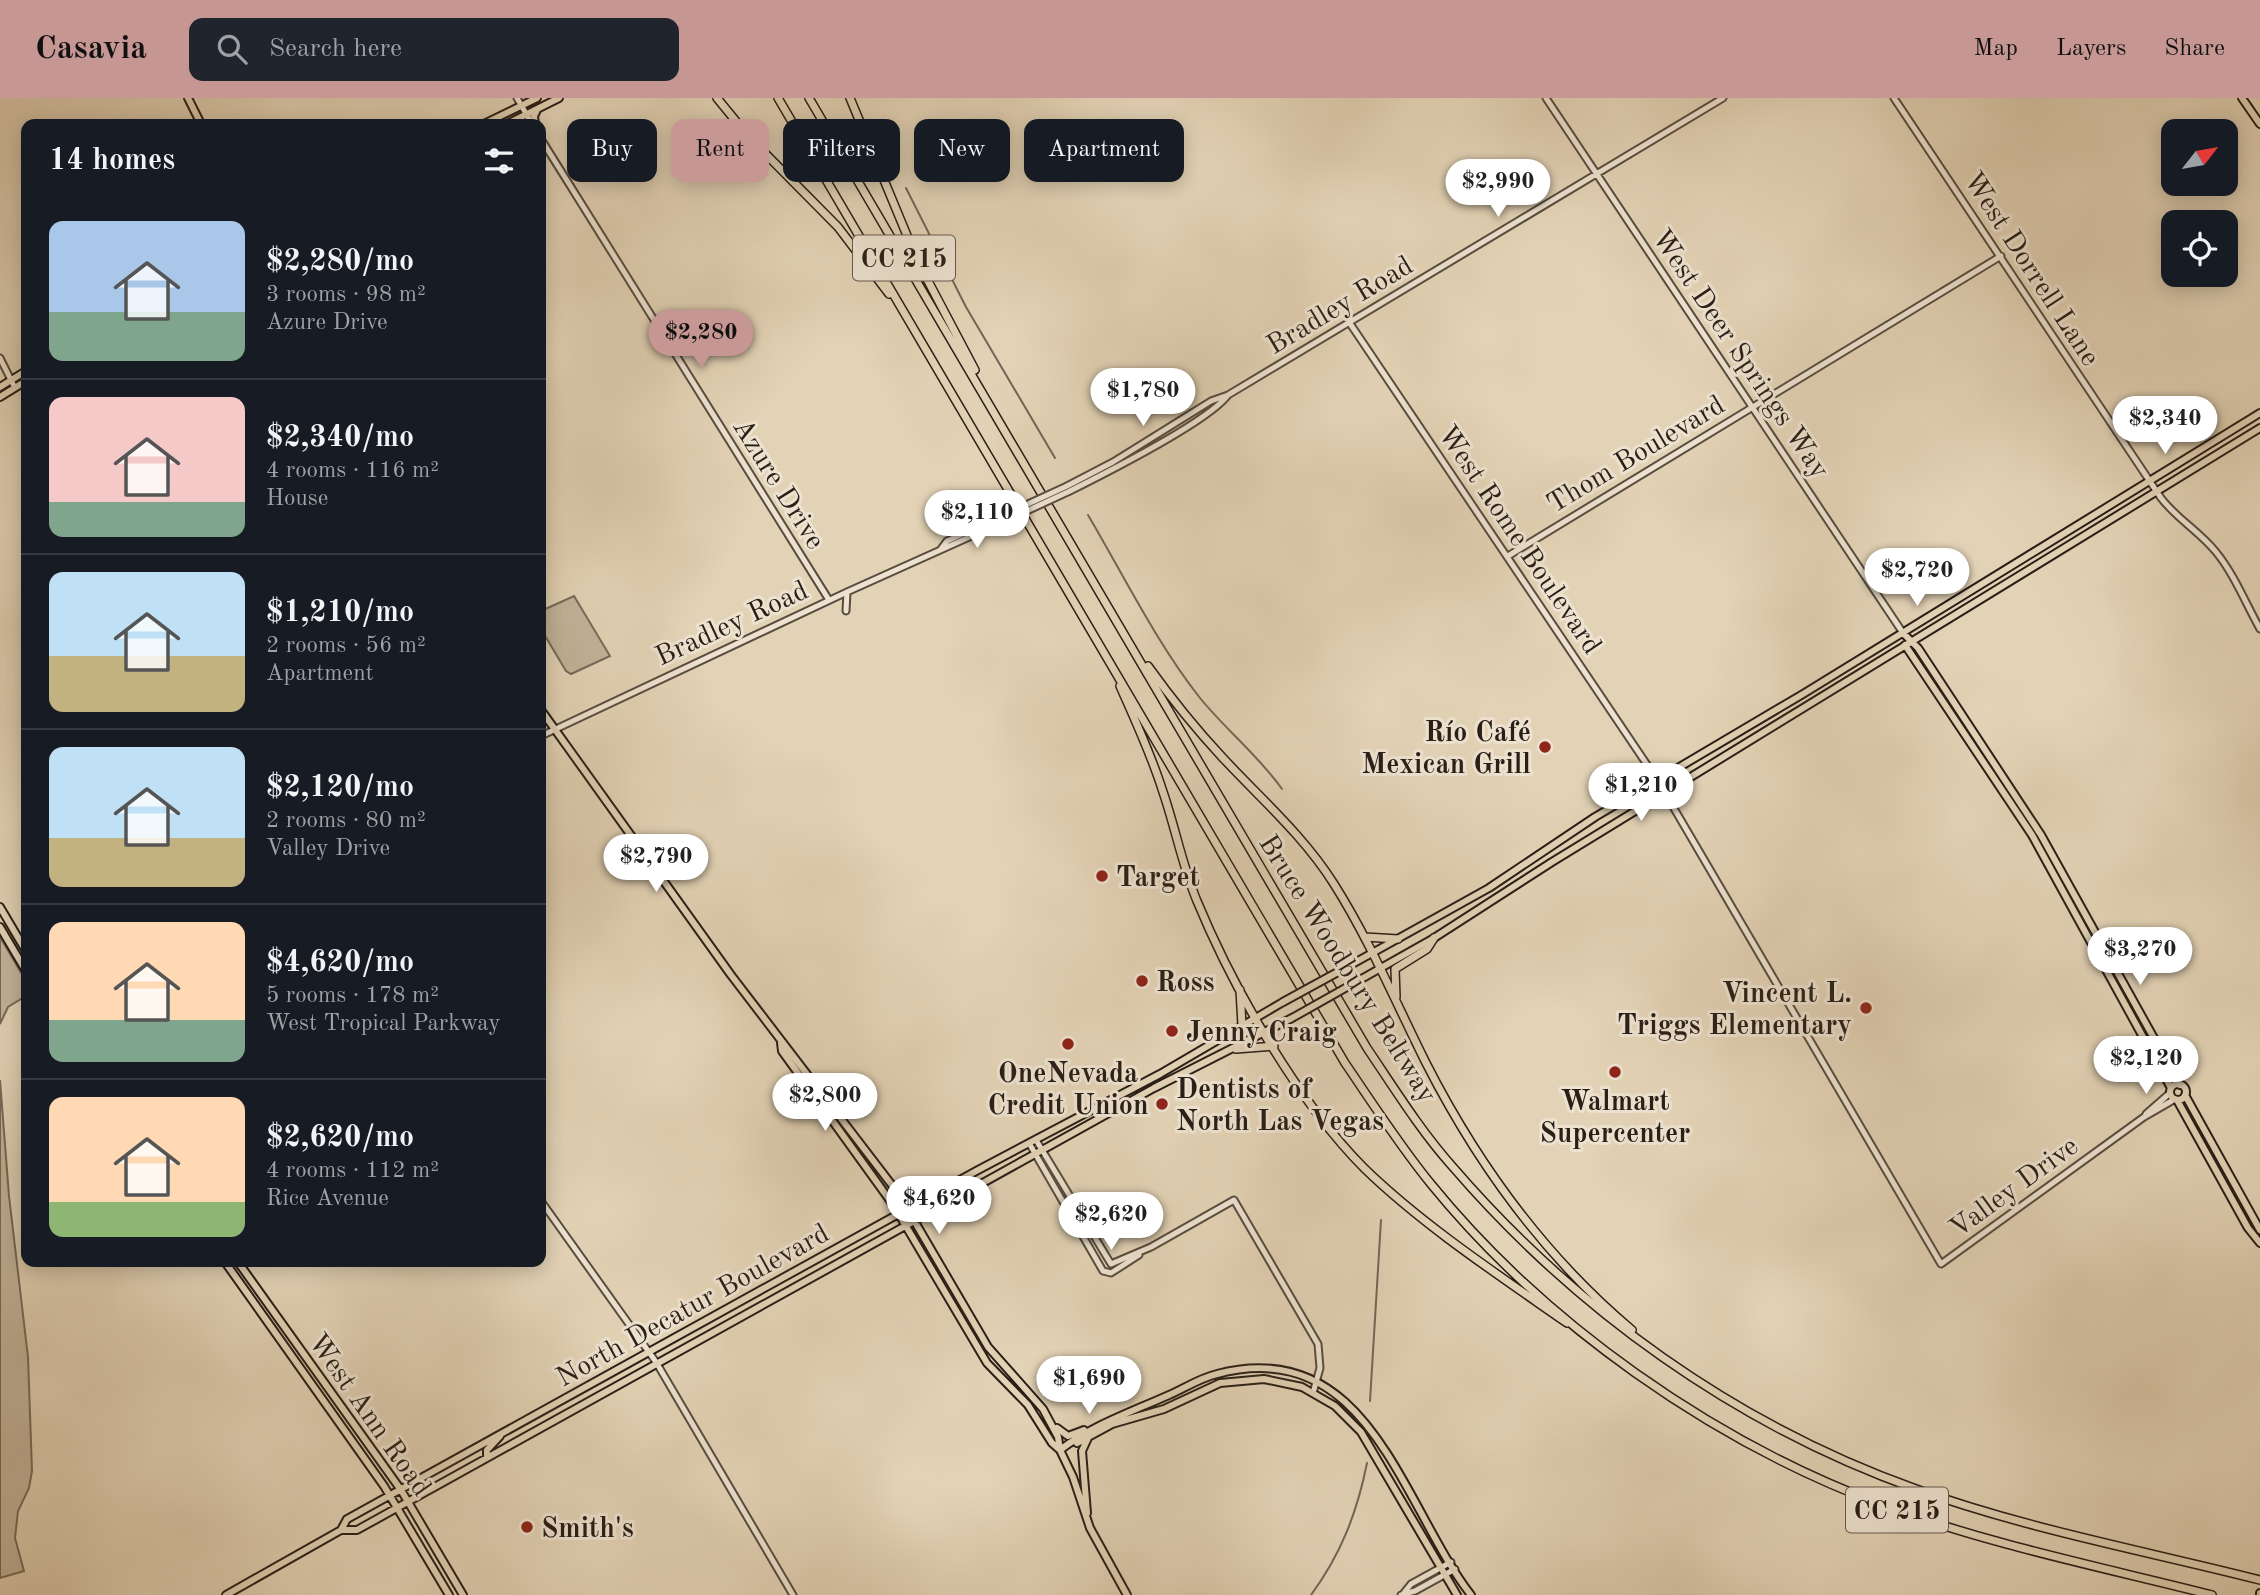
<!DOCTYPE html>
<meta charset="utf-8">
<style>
body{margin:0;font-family:"Old Standard TT",serif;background:#20242c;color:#f1f3f6;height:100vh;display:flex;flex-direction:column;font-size:26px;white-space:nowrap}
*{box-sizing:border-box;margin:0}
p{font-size:23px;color:#9ea1a6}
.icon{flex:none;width:38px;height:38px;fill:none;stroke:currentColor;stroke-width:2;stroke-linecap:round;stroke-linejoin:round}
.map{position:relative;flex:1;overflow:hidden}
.details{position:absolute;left:21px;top:21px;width:525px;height:1148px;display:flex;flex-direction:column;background:#171b24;border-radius:14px;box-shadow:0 4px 18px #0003}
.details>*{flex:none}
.guide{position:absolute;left:567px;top:21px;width:665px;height:63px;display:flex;gap:14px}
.needle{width:46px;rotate:59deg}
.tools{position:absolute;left:2161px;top:21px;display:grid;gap:14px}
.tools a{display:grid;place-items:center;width:77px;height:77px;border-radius:14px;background:#171b24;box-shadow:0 4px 18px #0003;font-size:35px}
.price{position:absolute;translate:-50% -60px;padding:0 16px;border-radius:24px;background:#fff;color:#222;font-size:23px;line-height:46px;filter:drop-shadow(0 2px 4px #0008)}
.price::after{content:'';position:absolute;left:50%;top:42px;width:21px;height:16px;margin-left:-10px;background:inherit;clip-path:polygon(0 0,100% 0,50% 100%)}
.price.current{background:#c59692;color:#111}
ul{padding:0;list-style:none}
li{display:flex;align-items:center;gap:21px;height:175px;padding:0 28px}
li+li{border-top:2px solid #363941}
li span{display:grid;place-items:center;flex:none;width:196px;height:140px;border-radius:14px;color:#555}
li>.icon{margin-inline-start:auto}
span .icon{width:84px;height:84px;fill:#fffc;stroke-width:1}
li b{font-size:30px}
h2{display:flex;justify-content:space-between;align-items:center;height:84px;padding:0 28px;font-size:30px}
.pill{padding:0 24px;border-radius:14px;background:#171b24;box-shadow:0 4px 18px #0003;font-size:24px;line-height:63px}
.pill.current{background:#c59692;color:#111}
header{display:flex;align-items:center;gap:42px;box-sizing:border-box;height:98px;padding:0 35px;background:#c59692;color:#111}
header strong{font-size:33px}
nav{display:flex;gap:38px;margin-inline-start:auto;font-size:24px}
.search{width:490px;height:63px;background:#20242c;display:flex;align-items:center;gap:18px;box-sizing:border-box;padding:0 24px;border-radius:14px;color:#9ea1a6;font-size:26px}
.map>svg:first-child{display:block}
.green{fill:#c3b49b;stroke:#766a59;stroke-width:2}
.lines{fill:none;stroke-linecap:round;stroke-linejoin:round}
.stream{stroke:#736656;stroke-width:2}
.minor-casing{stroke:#584c3f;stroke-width:9}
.major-casing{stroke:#291f17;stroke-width:10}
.highway-casing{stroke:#291f17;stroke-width:10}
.minor{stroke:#ede2d0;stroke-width:5}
.major{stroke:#e3d3b6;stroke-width:6}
.highway{stroke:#e3d3b6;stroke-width:7}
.minor-bridge-casing{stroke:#584c3f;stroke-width:9;stroke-linecap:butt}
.major-bridge-casing{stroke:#291f17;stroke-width:10;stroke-linecap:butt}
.minor-bridge{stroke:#ede2d0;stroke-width:5}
.major-bridge{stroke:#e3d3b6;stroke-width:6}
.poi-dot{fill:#8f2418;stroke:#ede2d0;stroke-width:2.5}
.labels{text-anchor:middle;stroke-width:6;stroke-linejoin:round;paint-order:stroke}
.shield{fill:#ede2d0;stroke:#645a4e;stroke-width:2}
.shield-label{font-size:26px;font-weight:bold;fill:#291f17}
.street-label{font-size:28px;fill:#291f17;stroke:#ede2d0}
.poi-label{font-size:28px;font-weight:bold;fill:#291f17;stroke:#ede2d0;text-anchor:start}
</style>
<header>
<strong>Casavia</strong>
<div class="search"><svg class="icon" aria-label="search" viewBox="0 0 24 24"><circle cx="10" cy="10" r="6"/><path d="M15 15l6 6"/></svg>Search here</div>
<nav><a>Map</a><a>Layers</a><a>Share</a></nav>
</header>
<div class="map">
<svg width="2260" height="1497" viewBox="0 0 2260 1497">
<rect width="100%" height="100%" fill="#e3d3b6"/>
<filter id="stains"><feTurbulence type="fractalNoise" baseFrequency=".00286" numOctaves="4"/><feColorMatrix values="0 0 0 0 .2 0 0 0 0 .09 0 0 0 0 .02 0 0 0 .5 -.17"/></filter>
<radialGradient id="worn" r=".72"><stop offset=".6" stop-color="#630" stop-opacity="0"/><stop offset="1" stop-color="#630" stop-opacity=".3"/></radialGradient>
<path class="green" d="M574,498l36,60 -39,18 -5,-3 -25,-42v-18z
M0,839l26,44v15l-18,11 -8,17z
M0,982l9,116 19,161 4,114 -3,17 -11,23 -3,27 9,33 -24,7z"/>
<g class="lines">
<path class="stream" d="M906,90l60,119 89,151
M1088,417c36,61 68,127 112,183 26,32 58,57 82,91
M1370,1303l11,-181
M1311,1497c30,-41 46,-82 56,-132"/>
<g class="minor-casing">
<path id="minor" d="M517,0l15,26
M1546,0l357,535
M1894,0l267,400c16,21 38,33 55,54 18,22 30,52 44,77
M541,41l288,461
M1349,224l309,459
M0,260l15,30
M1067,388l46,-24 98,-61 17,-6 495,-297
M1070,393c34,-17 138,-69 158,-96
M941,451l6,-8 55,-25
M1508,458l493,-300
M846,513l1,-19
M541,638l306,-144 158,-71
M1665,695l276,471 203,-147 31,-18
M2146,1016l24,-21
M1036,1042l75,124 40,-17 83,-47 84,144 2,24 -7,25
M1029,1045l74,128 8,2 28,-18
M541,1103l115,161 137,233
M1403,1496l8,-10 40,-22
M1401,1497l14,-4 40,-22"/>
</g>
<g class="major-casing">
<path id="major" d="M188,0l13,26
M2242,0l18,26
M484,26l53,-26
M507,26l52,-26
M535,26l-1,-8 3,-6
M0,289l26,-16
M0,299l26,-16
M1903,535l15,15 123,187 139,250
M1905,547l127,190 139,253
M541,612l190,265 167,218 90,154 55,62 15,28 2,13
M1665,695l3,-10 11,-11
M1639,708l20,-18 -1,-7
M0,809l26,44
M0,829l26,44
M1347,869l142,-79 106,-71 208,-123 457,-281
M1356,884l78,-44 118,-76 708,-434
M781,945l1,8 112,155 93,157 41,42 24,38 8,7 13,27 17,51 37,67
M2170 994a8 8 0 1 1 16 0a8 8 0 1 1-16 0Z
M2185,997l75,135
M2177,1002l71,128 12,15
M225,1164l159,224 65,109
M238,1164l163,228 62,105
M1057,1330l11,8 16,-6
M1077,1345l35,-19 52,-15 56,-26 44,-4 38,8 33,19 26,26 96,163
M1060,1352c33,-25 71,-38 109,-55 16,-7 31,-17 48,-21 152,-40 185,132 254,221
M487,1359v-7l13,-14
M1087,1415l-5,-62 6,-13
M341,1432l6,-11 629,-348 184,-97 123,-72
M226,1497l115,-65h16l797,-442 138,-70
M2260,1497v-2"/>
</g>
<g class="highway-casing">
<path id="highway" d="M717,0l31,38 90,91 51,67
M778,0l567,965c28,41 55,83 86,121 114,140 281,257 449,320 107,40 221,63 332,91
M809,0l558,950c27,40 53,82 85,118 124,144 284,259 464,323 111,40 230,62 344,91
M850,0l68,164 57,108
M1148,568c23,32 47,62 74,91 38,41 81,78 112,127 36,57 62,119 92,179 52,102 118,193 206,267
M1120,588c15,34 31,68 42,103 13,37 20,76 35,112 36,87 101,201 168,268 59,57 135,107 202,154
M1365,839l33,2
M1240,892l2,35
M1396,899l-1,-28 32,-20 7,-11
M1236,951l38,-3"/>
</g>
<use href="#minor" class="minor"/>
<use href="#major" class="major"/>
<use href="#highway" class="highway"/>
<g class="minor-bridge-casing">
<path id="minor-bridge" d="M1002,418l65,-30
M1005,423l65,-30"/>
</g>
<g class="major-bridge-casing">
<path id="major-bridge" d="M1283,904l64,-35
M1292,920l64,-36"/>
</g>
<use href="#minor-bridge" class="minor-bridge"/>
<use href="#major-bridge" class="major-bridge"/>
</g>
<g class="poi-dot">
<circle cx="1545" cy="649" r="7"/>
<circle cx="1102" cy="778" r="7"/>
<circle cx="1142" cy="883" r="7"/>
<circle cx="1866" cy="910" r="7"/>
<circle cx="1172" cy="933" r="7"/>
<circle cx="1068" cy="946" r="7"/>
<circle cx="1615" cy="974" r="7"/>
<circle cx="1162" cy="1006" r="7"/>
<circle cx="527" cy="1429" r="7"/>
</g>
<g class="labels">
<g class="shield">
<rect x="853" y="137.5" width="102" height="45" rx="5"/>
<rect x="1846" y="1389.5" width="102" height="45" rx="5"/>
</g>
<g class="shield-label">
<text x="904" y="169">CC 215</text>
<text x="1897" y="1421">CC 215</text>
</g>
<g class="street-label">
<text transform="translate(2033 170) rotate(57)" y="10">West Dorrell Lane</text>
<text transform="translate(1339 206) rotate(-31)" y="10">Bradley Road</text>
<text transform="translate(1742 255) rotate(56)" y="10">West Deer Springs Way</text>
<text transform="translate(1635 355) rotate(-31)" y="10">Thom Boulevard</text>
<text transform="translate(780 385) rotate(58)" y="10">Azure Drive</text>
<text transform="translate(1521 441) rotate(56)" y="10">West Rome Boulevard</text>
<text transform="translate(731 524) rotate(-25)" y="10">Bradley Road</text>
<text transform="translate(1349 870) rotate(58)" y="10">Bruce Woodbury Beltway</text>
<text transform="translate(2013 1088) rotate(-36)" y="10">Valley Drive</text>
<text transform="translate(692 1206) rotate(-29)" y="10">North Decatur Boulevard</text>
<text transform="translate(371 1316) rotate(55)" y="10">West Ann Road</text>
</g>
<g class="poi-label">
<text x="1531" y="643" text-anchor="end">Río Café<tspan x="1531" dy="32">Mexican Grill</tspan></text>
<text x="1116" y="788">Target</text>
<text x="1156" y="893">Ross</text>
<text x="1852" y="904" text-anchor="end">Vincent L.<tspan x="1852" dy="32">Triggs Elementary</tspan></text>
<text x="1186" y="943">Jenny Craig</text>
<text x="1068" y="984" text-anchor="middle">OneNevada<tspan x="1068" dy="32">Credit Union</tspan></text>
<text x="1176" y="1000">Dentists of<tspan x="1176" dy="32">North Las Vegas</tspan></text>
<text x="1615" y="1012" text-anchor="middle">Walmart<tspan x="1615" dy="32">Supercenter</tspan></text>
<text x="541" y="1439">Smith's</text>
</g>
</g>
<rect width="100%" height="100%" filter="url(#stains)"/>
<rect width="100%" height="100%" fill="url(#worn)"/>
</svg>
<div class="tools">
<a><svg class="needle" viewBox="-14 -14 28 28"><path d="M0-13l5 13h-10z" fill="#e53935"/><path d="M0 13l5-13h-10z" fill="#9ea1a6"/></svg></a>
<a><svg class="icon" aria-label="locate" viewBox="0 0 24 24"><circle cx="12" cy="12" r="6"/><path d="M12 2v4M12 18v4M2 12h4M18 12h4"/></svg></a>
</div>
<b class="price" style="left:1498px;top:121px">$2,990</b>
<b class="price current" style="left:701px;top:272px">$2,280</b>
<b class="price" style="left:1143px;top:330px">$1,780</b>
<b class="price" style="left:2165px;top:358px">$2,340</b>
<b class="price" style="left:977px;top:452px">$2,110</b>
<b class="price" style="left:1917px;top:510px">$2,720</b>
<b class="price" style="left:1641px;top:725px">$1,210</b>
<b class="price" style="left:656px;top:796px">$2,790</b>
<b class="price" style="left:2140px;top:889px">$3,270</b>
<b class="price" style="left:2146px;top:998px">$2,120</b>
<b class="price" style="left:825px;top:1035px">$2,800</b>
<b class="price" style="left:939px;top:1138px">$4,620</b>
<b class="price" style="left:1111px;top:1154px">$2,620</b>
<b class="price" style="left:1089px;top:1318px">$1,690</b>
<div class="guide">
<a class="pill">Buy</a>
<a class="pill current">Rent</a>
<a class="pill">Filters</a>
<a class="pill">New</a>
<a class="pill">Apartment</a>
</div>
<section class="details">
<h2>14 homes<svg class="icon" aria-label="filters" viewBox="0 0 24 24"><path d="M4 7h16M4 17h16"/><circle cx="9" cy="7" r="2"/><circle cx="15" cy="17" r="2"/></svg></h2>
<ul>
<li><span style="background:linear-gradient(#a9c7e8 65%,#7fa58c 0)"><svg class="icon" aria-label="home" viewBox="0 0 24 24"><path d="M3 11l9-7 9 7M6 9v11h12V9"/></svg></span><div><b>$2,280/mo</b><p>3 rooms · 98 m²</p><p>Azure Drive</p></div></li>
<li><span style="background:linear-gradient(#f6c9c9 75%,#7fa58c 0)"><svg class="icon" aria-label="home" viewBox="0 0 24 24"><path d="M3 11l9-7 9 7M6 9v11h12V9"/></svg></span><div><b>$2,340/mo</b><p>4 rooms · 116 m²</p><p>House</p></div></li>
<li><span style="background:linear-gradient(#bfe0f5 60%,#c2b280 0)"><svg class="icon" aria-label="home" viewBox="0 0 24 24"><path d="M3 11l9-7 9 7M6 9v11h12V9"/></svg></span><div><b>$1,210/mo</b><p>2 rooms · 56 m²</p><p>Apartment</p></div></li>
<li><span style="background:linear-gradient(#bfe0f5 65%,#c2b280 0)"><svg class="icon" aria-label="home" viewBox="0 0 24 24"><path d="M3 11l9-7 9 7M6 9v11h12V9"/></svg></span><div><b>$2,120/mo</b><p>2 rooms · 80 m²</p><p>Valley Drive</p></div></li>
<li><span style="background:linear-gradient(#ffd9b3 70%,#7fa58c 0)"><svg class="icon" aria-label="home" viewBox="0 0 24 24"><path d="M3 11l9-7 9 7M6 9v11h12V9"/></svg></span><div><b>$4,620/mo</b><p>5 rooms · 178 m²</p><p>West Tropical Parkway</p></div></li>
<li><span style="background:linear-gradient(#ffd9b3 75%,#8fb573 0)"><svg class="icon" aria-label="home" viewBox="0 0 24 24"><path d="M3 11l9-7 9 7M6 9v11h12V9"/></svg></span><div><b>$2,620/mo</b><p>4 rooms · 112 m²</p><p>Rice Avenue</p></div></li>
</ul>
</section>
</div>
